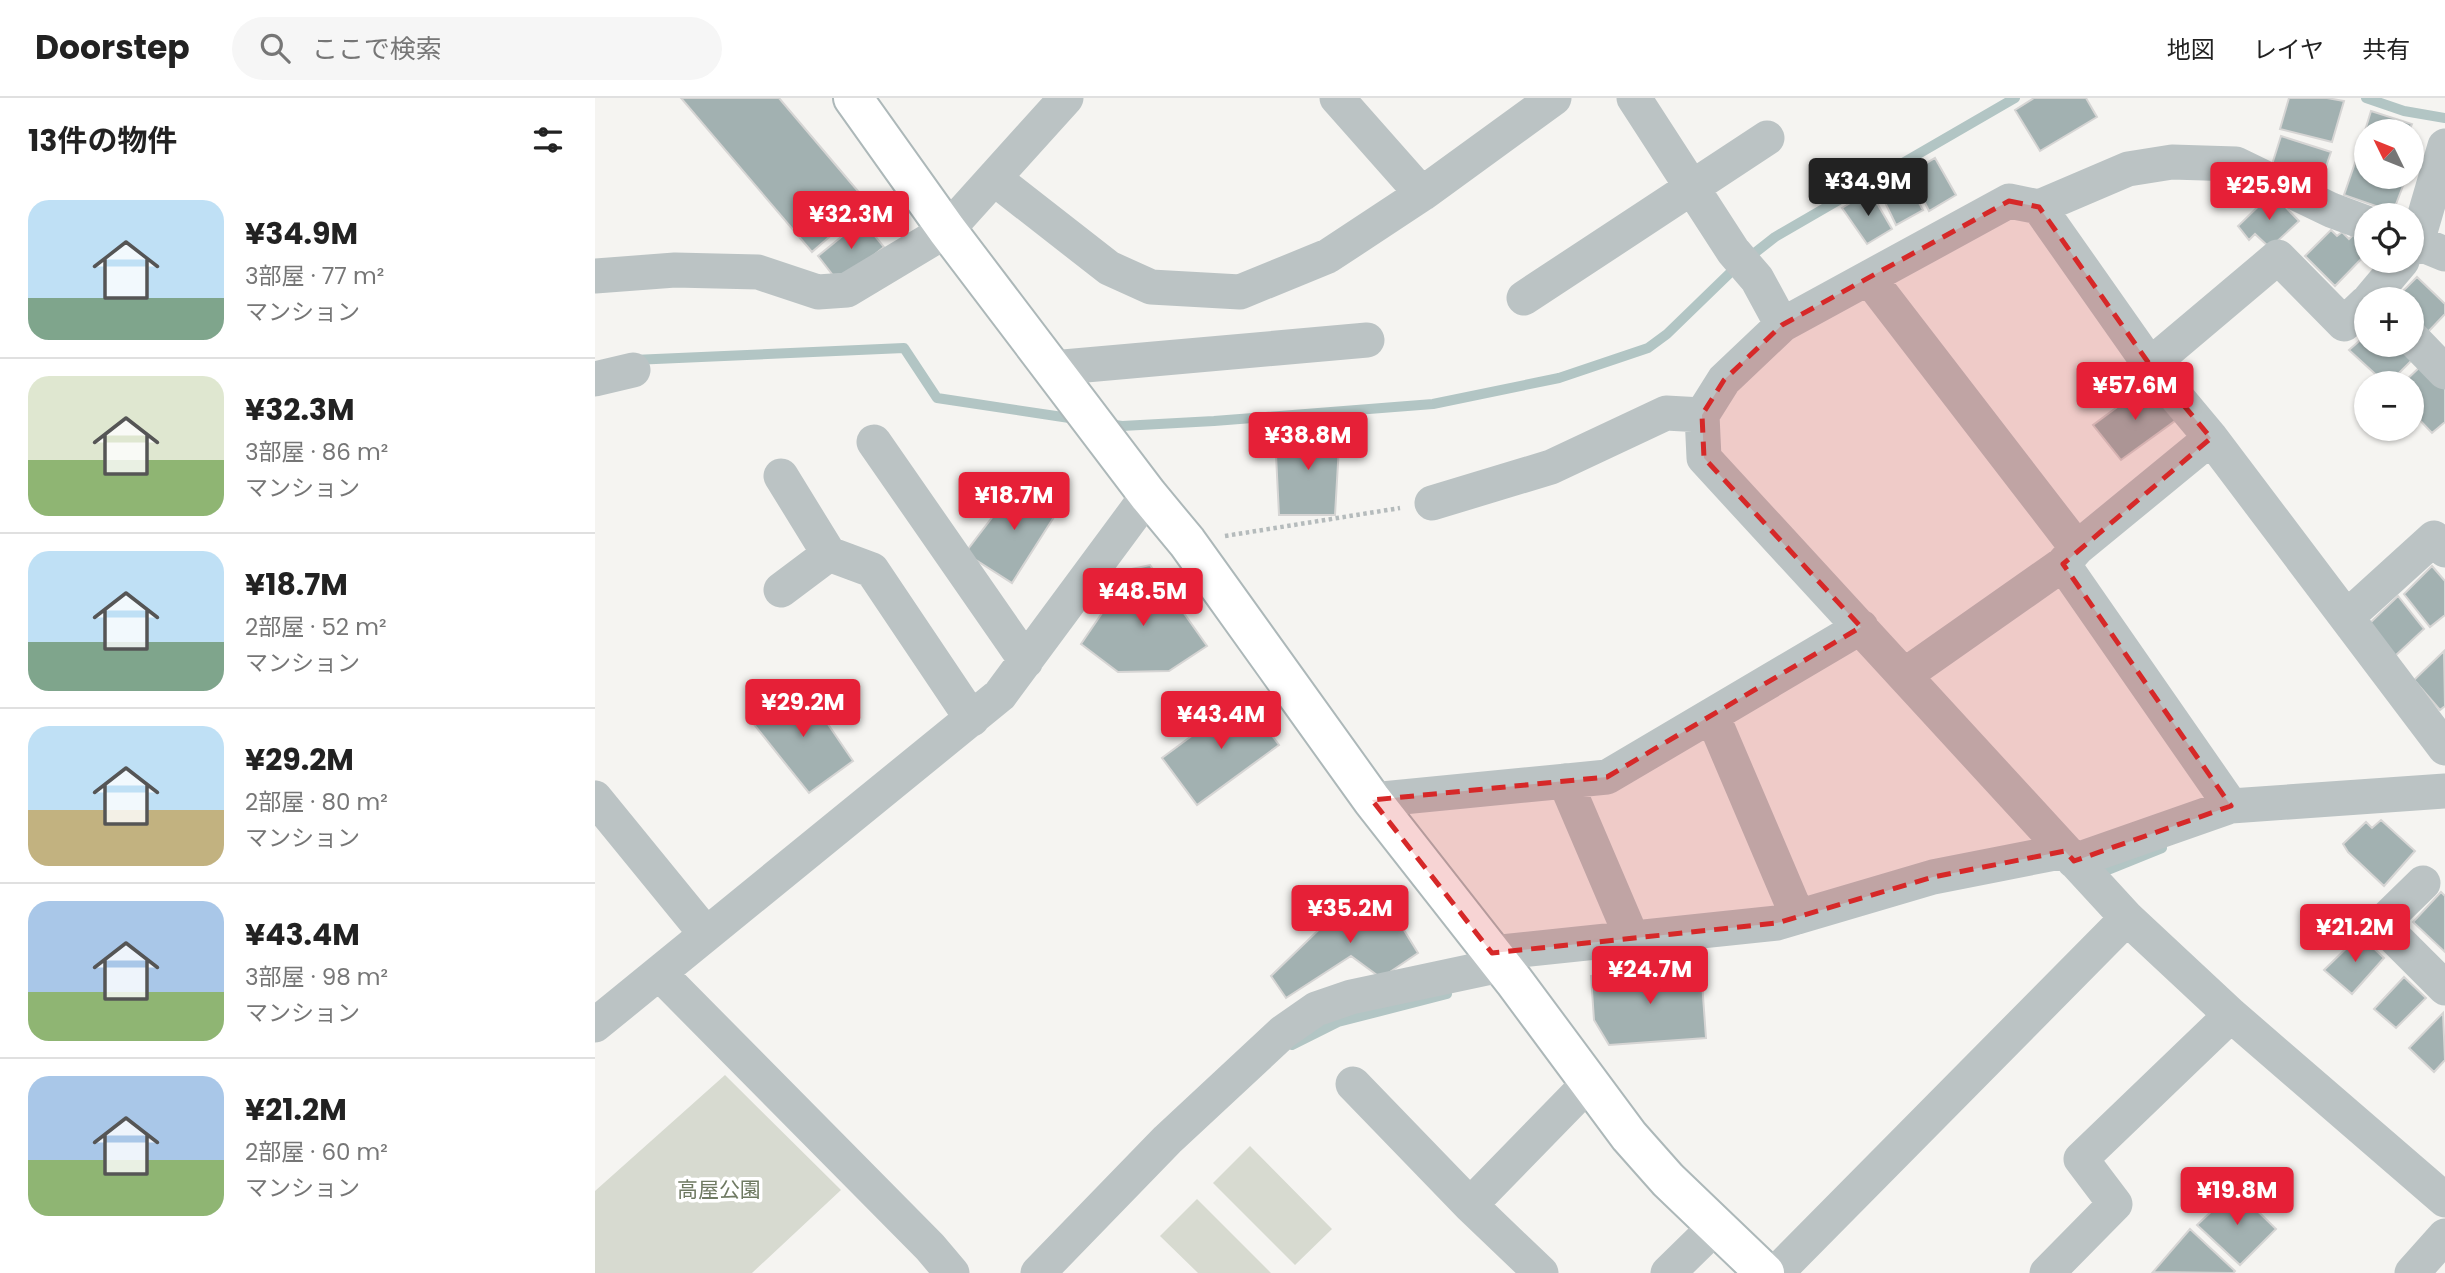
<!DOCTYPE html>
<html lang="ja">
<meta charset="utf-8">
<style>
body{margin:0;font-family:Poppins,"Noto Sans JP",sans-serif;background:#f6f6f6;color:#222;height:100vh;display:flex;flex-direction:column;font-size:26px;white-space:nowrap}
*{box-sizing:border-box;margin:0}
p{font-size:23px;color:#767676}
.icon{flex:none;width:38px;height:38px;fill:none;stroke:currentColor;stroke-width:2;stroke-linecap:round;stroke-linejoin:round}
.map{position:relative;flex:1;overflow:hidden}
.panel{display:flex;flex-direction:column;background:#fff;width:595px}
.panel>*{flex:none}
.needle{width:46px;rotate:313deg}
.tools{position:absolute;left:1759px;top:21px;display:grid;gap:14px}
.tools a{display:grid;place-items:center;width:70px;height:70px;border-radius:50%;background:#fff;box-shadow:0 2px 5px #0004;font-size:35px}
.price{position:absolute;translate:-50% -60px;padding:0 16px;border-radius:7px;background:#e62037;color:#fff;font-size:23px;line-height:46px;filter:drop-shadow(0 2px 4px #0008)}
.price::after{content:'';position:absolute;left:50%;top:42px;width:21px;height:16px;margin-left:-10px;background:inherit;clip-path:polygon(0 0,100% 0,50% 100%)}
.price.selected{background:#222;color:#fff}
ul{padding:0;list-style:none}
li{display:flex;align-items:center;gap:21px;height:175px;padding:0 28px}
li+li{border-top:2px solid #e0e0e0}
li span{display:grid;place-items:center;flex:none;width:196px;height:140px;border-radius:21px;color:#555}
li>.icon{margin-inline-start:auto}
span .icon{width:84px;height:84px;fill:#fffc;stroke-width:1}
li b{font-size:30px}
h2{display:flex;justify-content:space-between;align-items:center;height:84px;padding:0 28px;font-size:30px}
header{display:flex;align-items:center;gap:42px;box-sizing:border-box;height:98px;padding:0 35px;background:#fff;border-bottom:2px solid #e0e0e0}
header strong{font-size:33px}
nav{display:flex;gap:38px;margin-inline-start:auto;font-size:24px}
.search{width:490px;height:63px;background:#f6f6f6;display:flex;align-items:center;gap:18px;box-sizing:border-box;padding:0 24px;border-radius:38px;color:#767676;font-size:26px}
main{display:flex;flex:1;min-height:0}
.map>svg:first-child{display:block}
.green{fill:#d7dad0}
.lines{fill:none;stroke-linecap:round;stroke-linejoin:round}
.stream{stroke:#b2c5c4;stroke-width:10}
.building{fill:#a2b1b1;stroke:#d6d5d4;stroke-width:2}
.secondary-casing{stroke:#adb8b9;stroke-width:42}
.path{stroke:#b5bbbc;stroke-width:4.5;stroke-dasharray:3.5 3.5;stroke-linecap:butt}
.street{stroke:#bbc3c4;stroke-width:35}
.secondary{stroke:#fff;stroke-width:38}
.marked{fill:#d62828;fill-opacity:0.2;stroke:#d62828;stroke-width:5;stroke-dasharray:14 9;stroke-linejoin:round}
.labels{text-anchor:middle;stroke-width:7;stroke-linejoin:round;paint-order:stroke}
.park-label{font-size:21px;fill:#6f7a62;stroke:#fff}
</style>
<header>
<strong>Doorstep</strong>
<div class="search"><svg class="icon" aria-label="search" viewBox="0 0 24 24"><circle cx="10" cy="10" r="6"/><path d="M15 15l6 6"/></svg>ここで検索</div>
<nav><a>地図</a><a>レイヤ</a><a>共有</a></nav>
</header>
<main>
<section class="panel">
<h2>13件の物件<svg class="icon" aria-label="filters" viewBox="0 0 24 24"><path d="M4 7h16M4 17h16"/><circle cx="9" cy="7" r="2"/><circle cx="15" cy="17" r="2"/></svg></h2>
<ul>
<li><span style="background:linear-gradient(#bfe0f5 70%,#7fa58c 0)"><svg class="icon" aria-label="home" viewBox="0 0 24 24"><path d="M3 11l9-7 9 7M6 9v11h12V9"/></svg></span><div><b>¥34.9M</b><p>3部屋 · 77 m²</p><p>マンション</p></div></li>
<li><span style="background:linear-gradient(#dfe7d0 60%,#8fb573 0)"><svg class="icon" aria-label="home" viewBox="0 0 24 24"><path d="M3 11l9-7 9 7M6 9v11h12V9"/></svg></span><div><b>¥32.3M</b><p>3部屋 · 86 m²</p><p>マンション</p></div></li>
<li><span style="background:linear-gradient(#bfe0f5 65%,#7fa58c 0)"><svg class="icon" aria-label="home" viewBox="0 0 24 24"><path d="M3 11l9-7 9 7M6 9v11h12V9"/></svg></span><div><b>¥18.7M</b><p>2部屋 · 52 m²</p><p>マンション</p></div></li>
<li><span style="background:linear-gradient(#bfe0f5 60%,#c2b280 0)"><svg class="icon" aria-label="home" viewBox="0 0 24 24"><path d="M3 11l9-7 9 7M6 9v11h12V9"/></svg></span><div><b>¥29.2M</b><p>2部屋 · 80 m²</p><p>マンション</p></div></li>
<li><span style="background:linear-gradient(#a9c7e8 65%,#8fb573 0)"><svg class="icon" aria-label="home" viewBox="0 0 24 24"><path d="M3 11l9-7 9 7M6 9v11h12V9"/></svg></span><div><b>¥43.4M</b><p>3部屋 · 98 m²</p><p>マンション</p></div></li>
<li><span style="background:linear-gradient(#a9c7e8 60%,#8fb573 0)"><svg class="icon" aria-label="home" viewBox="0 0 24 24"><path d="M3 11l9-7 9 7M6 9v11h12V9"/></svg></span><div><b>¥21.2M</b><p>2部屋 · 60 m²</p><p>マンション</p></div></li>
</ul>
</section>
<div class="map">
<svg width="1850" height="1175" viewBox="0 0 1850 1175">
<rect width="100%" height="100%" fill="#f5f4f1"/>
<path class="green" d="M130,977l116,115 -89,83h-157v-82z
M655,1048l82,83 -37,36 -82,-82z
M602,1101l74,74h-73l-38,-37z"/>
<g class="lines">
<path class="stream" d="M1771,0l38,13 41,7
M38,262l271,-12 33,50 139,21
M513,326l14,2 92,-5 219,-17 126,-26 89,-30 19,-14 66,-64 42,-33 240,-139
M1498,772l17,-1 52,-21
M697,947l46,-23 109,-28"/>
</g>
<path class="building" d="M86,0h98l89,105 -56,49z
M1439,0h52l11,19 -57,34 -25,-41z
M1694,0h38l17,3 -12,41 -52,-13z
M1776,13l41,13 -3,7h-43v18l-6,-2z
M1686,38l50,16 -13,38 -49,-16z
M1340,60l21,37 -27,16 -19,-38z
M1761,62l10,4v13l40,1 -13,34 -49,-17z
M1308,76l20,36 -27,15 -17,-35z
M1275,93l22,38 -25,15 -25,-36z
M1677,95l27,28 -29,27 -15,-14 -6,6 -11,-14z
M267,122l22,27 -45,36 -21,-27z
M1736,132l6,6 5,-4 7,7 4,-4 13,12v7l-31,32 -30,-30z
M1822,179l28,27v10l-18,19 -16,-15v-19h-16z
M1771,237v10h36l13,12 -26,26h-4l-36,-33z
M1828,266l22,25v33l-13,11 -21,-22v-28h-8z
M1552,287l32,33 -58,42 -28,-35z
M745,331l-5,86h-56l-4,-80z
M424,384l42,24 -49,77 -47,-30z
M555,467l57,81 -38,25 -51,1 -37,-28 51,-75z
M1837,468l13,15v34l-15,12 -26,-33z
M1803,498l26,33 -29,27 -26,-32z
M1849,553l1,55 -5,4 -26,-30z
M205,585l53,78 -44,32 -57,-71z
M649,599l35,48 -82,60 -35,-47z
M1786,722l34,31 -31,35 -36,-34 -5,-8 23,-22 6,6z
M785,793l38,62 -37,25 -30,-22 -65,42 -15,-22 64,-62z
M1846,794l4,4v56l-32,-30z
M1765,837l24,23 -32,36 -28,-24z
M1106,870l5,70 -97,7 -15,-25 -3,-44z
M1809,879l22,21 -30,30 -22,-19z
M1848,915l2,47 -11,12 -25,-24z
M1640,1091l41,40 -36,36 -43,-40z
M1595,1131l45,42 -2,2 -80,-1z"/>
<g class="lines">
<g class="secondary-casing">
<path id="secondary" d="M258,0l94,132 201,265 39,47 185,258 142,181 115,155 39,44 97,93"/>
</g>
<path class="path" d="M630,438l175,-28"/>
<path class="street" d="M742,0l85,96
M1039,0l99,153 24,28 25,46
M400,81l114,89 42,19 89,5 88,-36 94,-62 132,-96
M1444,109l111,158 128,-108 66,67 22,-21
M1771,125l-35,-13 -95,-46 -64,-2 -44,7 -89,38 -30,-6 -227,124 -58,55 -22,35 2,43 423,460 104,97 214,185
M1816,142l34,14
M1816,151l6,-7 28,-96
M0,178l80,-6 83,2 60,20 29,-2 100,-60 119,-132
M1274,180l208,270
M929,200l243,-160
M1775,201l32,-38
M1816,239l34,35
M1555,267l61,73 234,310
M457,270l315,-28
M0,281l38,-9
M1616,340l-134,110 -14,16 168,242 214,-15
M279,344l152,219
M186,378l48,78
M837,405l119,-36 115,-54 36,2
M186,492l48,-36 43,16 100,149
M1752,519l87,-79 11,12
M1310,577l158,-111
M1117,617l86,202
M970,683l67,157
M0,700l111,136
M777,702l235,-23 254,-150
M1479,763l157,-55
M1828,785l-42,41 64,64
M897,855l285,-30 156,-46 132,-26
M64,875l271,274 22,26
M0,927l405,-330 148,-200
M758,986l117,121 71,68
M875,1107l119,-122
M443,1175l129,-133 116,-108 33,-23 35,-12 150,-32
M1073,1175l48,-47
M1181,1175l351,-355
M1452,1175l68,-69 -34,-45 150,-144
M1817,1175l33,-37"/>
<use href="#secondary" class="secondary"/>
</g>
<path class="marked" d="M1414,103l30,6 111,158 61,73 -148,126 168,242 -157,55 -9,-10 -132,26 -156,46 -285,30 -120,-153 235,-23 254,-150 -157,-169 -2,-43 22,-35 58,-55z"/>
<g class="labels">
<g class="park-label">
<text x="124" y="1099">高屋公園</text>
</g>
</g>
</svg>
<div class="tools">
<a><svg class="needle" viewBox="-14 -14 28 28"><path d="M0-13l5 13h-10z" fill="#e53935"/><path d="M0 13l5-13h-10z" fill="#767676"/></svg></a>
<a><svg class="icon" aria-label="locate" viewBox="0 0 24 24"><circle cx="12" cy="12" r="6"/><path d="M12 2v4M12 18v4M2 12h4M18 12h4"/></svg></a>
<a>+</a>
<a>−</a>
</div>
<b class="price selected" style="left:1273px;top:120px">¥34.9M</b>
<b class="price" style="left:1674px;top:124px">¥25.9M</b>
<b class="price" style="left:256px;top:153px">¥32.3M</b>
<b class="price" style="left:1540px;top:324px">¥57.6M</b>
<b class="price" style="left:713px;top:374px">¥38.8M</b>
<b class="price" style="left:419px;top:434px">¥18.7M</b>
<b class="price" style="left:548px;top:530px">¥48.5M</b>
<b class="price" style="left:208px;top:641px">¥29.2M</b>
<b class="price" style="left:626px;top:653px">¥43.4M</b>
<b class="price" style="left:755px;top:847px">¥35.2M</b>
<b class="price" style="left:1760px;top:866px">¥21.2M</b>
<b class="price" style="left:1055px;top:908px">¥24.7M</b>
<b class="price" style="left:1642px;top:1129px">¥19.8M</b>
</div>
</main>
